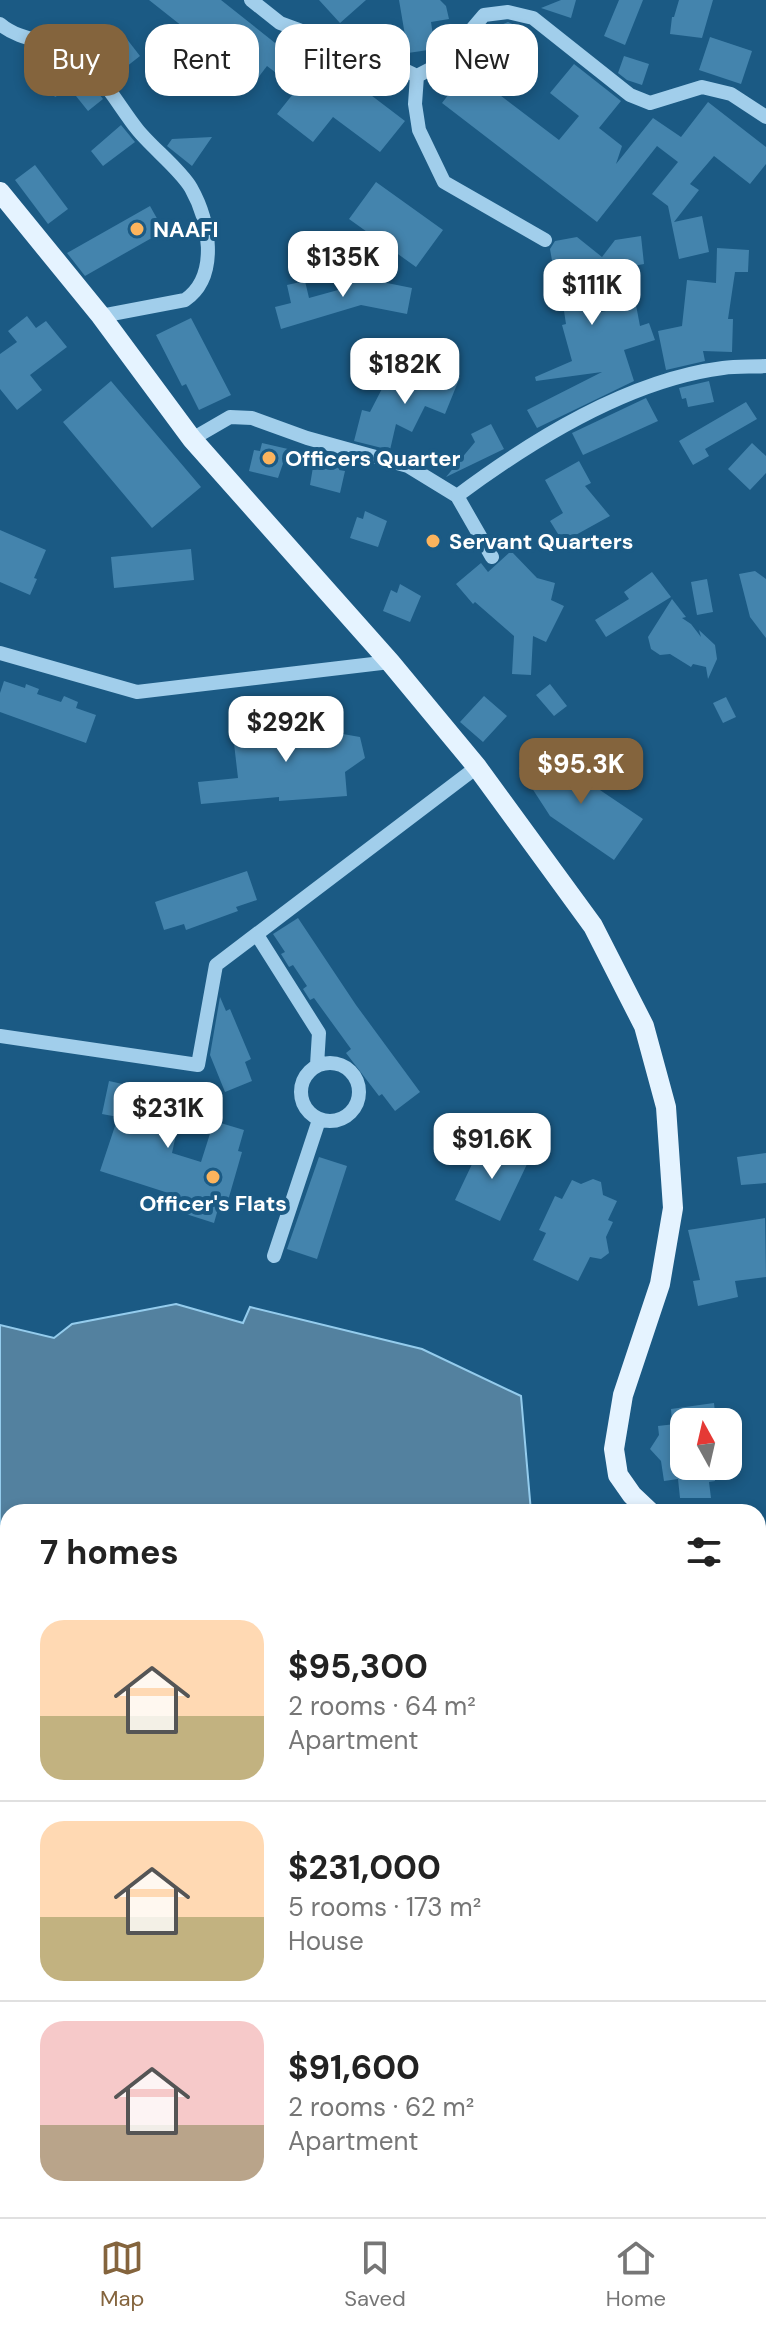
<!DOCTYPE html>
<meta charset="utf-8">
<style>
body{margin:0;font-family:"DM Sans",sans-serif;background:#f6f6f6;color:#222;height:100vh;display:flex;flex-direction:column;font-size:30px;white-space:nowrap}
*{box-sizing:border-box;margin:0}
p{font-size:26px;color:#767676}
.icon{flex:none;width:44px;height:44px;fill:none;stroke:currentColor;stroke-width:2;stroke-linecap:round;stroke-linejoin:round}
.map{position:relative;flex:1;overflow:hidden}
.side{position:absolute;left:0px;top:1504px;width:766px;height:714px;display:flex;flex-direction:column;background:#fff;border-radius:24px 24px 0 0;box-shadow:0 4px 12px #0003}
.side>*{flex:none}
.guide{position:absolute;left:24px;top:24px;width:718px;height:72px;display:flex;gap:16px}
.needle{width:52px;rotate:352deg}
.tools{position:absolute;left:670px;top:1408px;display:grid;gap:16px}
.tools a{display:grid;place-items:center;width:72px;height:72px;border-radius:16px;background:#fff;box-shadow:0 4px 12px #0003;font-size:40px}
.price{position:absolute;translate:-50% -68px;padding:0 18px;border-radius:16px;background:#fff;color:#222;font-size:26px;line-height:52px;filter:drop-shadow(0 2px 4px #0008)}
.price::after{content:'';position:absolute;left:50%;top:48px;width:24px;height:18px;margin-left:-12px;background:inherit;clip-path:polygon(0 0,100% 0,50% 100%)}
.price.active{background:#84643d;color:#fff}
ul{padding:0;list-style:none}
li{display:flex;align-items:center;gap:24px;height:200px;padding:0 40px}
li+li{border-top:2px solid #e0e0e0}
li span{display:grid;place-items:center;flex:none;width:224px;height:160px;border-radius:24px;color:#555}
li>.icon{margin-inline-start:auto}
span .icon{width:96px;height:96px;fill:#fffc;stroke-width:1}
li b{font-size:34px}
h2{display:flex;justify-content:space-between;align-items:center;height:96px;padding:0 40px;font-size:34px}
.chip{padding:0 28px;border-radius:24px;background:#fff;box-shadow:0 4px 12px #0003;font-size:28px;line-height:72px}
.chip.active{background:#84643d;color:#fff}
.tab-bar{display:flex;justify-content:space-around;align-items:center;height:112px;border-top:2px solid #e0e0e0;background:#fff;font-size:22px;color:#767676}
.tab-bar a{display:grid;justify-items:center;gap:4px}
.tab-bar .active{color:#84643d}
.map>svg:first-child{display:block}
.water{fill:#53819f;stroke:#94cced;stroke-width:2}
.building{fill:#4484ad}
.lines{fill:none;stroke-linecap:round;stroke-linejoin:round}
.minor{stroke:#a1ceeb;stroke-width:14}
.major{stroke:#e5f3ff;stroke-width:20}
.poi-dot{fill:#fcb45d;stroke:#1b5a84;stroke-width:3}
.labels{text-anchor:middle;stroke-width:8;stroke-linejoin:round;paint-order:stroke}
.poi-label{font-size:22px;font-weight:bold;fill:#fff;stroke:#1b5a84;text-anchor:start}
</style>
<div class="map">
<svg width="766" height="2217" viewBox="0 0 766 2217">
<rect width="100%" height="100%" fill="#1b5a84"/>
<path class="water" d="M176,1304l67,19 7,-16 172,42 99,47 10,116h-523v698h750v-143l8,8v142h-766v-892l54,13 18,-14z"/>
<path class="building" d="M149,0h72l78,62 10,-14 96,73 -25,31 -47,-35 -20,25 -36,-28 20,-25 -30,-23 -13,17z
M319,0h47l-26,23z
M399,0h41l6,6 3,13 -18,3 4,27 -27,4z
M561,0h15l-5,18 -30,-10z
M619,0h24l-18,45 -21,-9z
M679,0h34l-11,38 -32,-4 2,-17h2z
M508,22l13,6 -33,17 -21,25 92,70 20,-24 -29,-23 24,-29 47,37 -22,27 23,18 -6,18 37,-46 28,19 27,-35 58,45v17l-16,20 -36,-28 -24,28 9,6 -25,32 28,-6 7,36 -30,7 -11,-53 -16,-12 26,-32 -21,-16 -60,76 -155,-119 13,-17 -10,-9 6,-8 31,-36z
M123,34l17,22 -28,22 -16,-23z
M710,37l42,14 -11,33 -42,-14z
M624,56l25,8 -7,21 -15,-5 -9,-7z
M41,68l23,10 -8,19 -23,-10z
M87,79l16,20 -15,12 -16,-20z
M121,125l14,17 -32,24 -12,-15z
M212,137l-20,29 -25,-20 5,-7z
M35,165l33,44 -20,15 -33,-44z
M376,182l67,48 -27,37 -67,-48z
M150,206l14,25 -44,25 -35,20 -18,-23z
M641,236l3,28 -54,10 6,39 40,-8 4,21 9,-3 6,17 -31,10 10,31 -97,47 -10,-18 75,-38 -66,9 -1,-4 37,-16 -10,-36 4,-1 -8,-52h-4l-4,-23 5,-8 22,-4 25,20 13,-17z
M717,248l32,2 -1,22h-13l-7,47h5l-1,33 -29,-1 2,10 -39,9 -8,-39 24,-5 5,-46 29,3z
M342,274l26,5 1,-5 14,2 -1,6 30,6 -5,26 -46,-9 -80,24 -6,-22 16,-4 -4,-18 18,-4 4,17 29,-8 -5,-13z
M27,316l9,12 10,-7 21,26 -37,28 12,15 -25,20 -17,-21v-35l17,-12 -9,-11z
M191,318l40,77 -32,15 -13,-26 -4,2 -26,-51z
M427,364l33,13 -15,37 -20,-8 -13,26 -16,-8 -6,26 -36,-9 8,-31 8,2 17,-33 21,11z
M111,381l90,106 -49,41 -89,-106z
M709,381l5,21 -26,5 -2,-9 -4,1 -3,-11z
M646,398l12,23 -75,34 -11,-22z
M746,402l11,17 -52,30 4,7 -16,9 -14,-24z
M491,424l13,25 -58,28 29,-35 -4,-8z
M262,443l26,6 -10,29 -29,-7 5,-21 6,1z
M752,443l14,13v17l-16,17 -22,-21z
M315,455l26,7 -2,8 6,1 -5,22 -30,-8z
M579,461l12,22 -6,3 25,30 -47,26 -13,-21 13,-8 -18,-33z
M365,511l22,10 -9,26 -28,-9 7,-21 6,2z
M0,530l46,20 -12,28 3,1 -7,16 -30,-13z
M191,549l3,31 -80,8 -3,-31z
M511,551l26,27 18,5 -4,17 13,6 -18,36 -13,-6 -2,39 -19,-1 2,-38 -39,-34 -2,2 -17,-20 25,-21 7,9z
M755,571l11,8v59l-16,-21 -11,-43z
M652,572l19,25 -65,40 -11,-17 34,-21 -5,-7z
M707,579l6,33 -16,3 -6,-33z
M400,584l21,12 -11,26 -27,-11 8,-21 6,3z
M672,599l14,18 -4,1 9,6 10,13 -2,-7 16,15 2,14 -9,20 -2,-12 -13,-3 -2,3 -21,-13 -10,1 -9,-6 -3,-12z
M4,681l21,7 1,-4 13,5 -2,5 24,8 3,-6 14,6 -2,6 20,7 -10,28 -86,-31v-19z
M550,684l17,22 -13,10 -18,-21z
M484,696l23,20 -24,26 -23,-20z
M726,697l10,20 -13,6 -10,-20z
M291,718l2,17 44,-5v3l23,4 5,21 -20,14 2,24 -68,5v-4l-78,7 -3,-22 40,-4 -6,-52z
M617,740l14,11 -14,17 -16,-9z
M544,752l30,21 10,15 7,-4 52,35 -29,41 -64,-44 -31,-48z
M247,871l10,29 -21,7 2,4 -52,19 -2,-6 -20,6 -9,-28z
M298,918l58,87 64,87 -25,19 -13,-17 -3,2 -33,-43 5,-4 -37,-51 -4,2 -7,-11 4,-3 -14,-21 -4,2 -8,-13 4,-2 -12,-18z
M220,997l6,14 4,-2 21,50 -6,3 7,19 -27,11 -15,-37z
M109,1081l76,17 -6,13 2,1 -9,41 29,9 13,-41 30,9 -6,21 4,1 -15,52 -7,-2 -6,21 -28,-9 4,-14 -90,-29 18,-54 -16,-3z
M483,1141l45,21 -28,59 -45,-21z
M766,1153v30l-25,2 -4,-28z
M319,1157l28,9 -30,93 -30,-10z
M593,1179l8,3 2,13 14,6 -9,19 5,2 -7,15 3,16 -8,6 -11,-2 -12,24 -45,-21 13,-27 -7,-3 16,-34 7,3 10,-19 9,4z
M765,1218l1,59 -31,4 3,16 -40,9 -5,-25 7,-1 -12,-50z
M714,1403l2,19h-44l-1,-13z
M684,1423v43h29l2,15 -6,1 2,16h-31l-2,-19 -14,2 -3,-20 -11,-12 9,-14 -1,-9z"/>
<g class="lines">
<path class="minor" d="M251,0l29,23 30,11 34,7 73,35 27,-14 40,-47 24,-3 25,6 97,77 20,8 52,-16 29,7 35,23
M0,24c21,18 51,16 73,30 27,16 45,51 64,75 14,18 43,40 54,59 18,32 29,88 -6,112l-84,16
M417,76l-2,28 4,26 25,52 101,58
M192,439l38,-22 22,1 55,20 101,28 49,30 35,61
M457,496c75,-56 171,-116 266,-128 14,-2 29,-1 43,-2
M0,653l137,39 253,-30
M257,935l62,98 -2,32
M0,1036l198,29 18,-100 261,-198
M301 1092a29 29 0 1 1 58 0a29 29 0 1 1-58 0Z
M274,1256l45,-136"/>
<path class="major" d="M0,192l101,124 91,123 198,223 87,105 116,159 51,100 22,81 7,101 -13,76 -37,111 -9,54 4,26 14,20 18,17
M758,1561l8,2"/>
</g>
<g class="poi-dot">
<circle cx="137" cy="229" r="8"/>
<circle cx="269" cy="458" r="8"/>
<circle cx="433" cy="541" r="8"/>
<circle cx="213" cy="1177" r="8"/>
</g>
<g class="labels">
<g class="poi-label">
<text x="153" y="237">NAAFI</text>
<text x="285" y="466">Officers Quarter</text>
<text x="449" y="549">Servant Quarters</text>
<text x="213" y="1211" text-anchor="middle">Officer's Flats</text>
</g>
</g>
</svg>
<div class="tools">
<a><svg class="needle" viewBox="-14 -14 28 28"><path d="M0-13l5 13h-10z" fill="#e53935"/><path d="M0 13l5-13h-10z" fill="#767676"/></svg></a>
</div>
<b class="price" style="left:343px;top:299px">$135K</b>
<b class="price" style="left:592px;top:327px">$111K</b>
<b class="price" style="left:405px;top:406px">$182K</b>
<b class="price" style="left:286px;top:764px">$292K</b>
<b class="price active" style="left:581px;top:806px">$95.3K</b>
<b class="price" style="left:168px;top:1150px">$231K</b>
<b class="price" style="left:492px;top:1181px">$91.6K</b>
<div class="guide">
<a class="chip active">Buy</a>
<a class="chip">Rent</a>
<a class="chip">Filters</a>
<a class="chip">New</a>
</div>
<section class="side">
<h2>7 homes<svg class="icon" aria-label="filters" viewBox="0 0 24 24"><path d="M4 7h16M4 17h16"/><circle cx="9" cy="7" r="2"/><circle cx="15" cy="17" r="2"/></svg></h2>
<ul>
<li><span style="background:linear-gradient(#ffd9b3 60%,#c2b280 0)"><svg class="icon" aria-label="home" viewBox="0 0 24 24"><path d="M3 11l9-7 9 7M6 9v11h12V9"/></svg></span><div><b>$95,300</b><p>2 rooms · 64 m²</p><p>Apartment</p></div></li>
<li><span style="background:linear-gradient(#ffd9b3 60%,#c2b280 0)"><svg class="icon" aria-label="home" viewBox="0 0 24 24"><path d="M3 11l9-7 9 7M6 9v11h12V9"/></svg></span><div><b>$231,000</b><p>5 rooms · 173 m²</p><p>House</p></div></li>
<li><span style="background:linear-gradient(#f6c9c9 65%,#b9a48a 0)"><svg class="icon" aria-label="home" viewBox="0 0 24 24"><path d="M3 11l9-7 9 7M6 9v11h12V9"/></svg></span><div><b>$91,600</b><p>2 rooms · 62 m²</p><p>Apartment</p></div></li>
</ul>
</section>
</div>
<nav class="tab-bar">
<a class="active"><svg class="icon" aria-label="map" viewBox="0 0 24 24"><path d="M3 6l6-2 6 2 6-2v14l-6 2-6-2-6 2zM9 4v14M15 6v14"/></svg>Map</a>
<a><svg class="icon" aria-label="saved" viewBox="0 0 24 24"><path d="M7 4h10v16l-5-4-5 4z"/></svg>Saved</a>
<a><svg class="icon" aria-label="home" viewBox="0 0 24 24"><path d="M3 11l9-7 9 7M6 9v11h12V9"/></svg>Home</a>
</nav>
